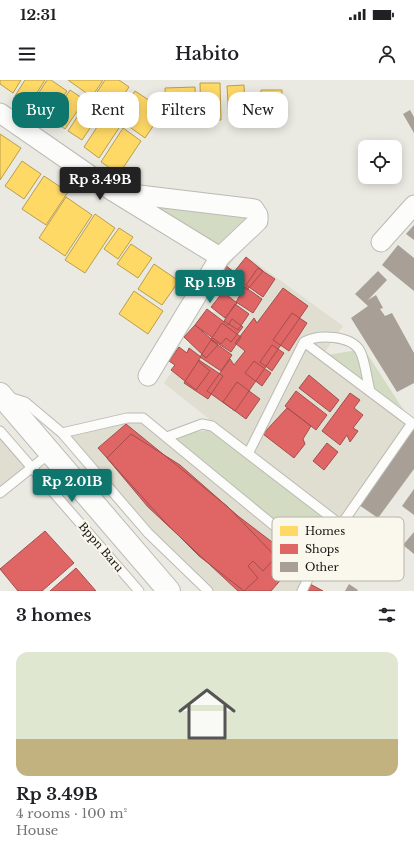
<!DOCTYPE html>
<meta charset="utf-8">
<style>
body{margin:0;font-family:"Libre Baskerville",serif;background:#f2f2f2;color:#202124;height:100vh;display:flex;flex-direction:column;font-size:15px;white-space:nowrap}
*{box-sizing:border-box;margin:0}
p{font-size:13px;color:#757577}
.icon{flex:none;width:22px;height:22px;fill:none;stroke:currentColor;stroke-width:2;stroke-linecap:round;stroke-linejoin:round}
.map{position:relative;height:511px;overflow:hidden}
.details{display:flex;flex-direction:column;background:#fff;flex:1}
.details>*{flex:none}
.hud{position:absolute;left:12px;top:12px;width:390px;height:36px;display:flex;gap:8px}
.buttons{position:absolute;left:358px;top:60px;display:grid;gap:8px}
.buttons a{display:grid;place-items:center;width:44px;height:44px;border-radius:8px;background:#fff;box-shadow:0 2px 10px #0003;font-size:20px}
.price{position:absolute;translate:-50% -34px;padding:0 9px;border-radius:4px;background:#0f766e;color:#fff;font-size:13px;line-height:26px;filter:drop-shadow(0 1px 2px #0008)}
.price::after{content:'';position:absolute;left:50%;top:24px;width:12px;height:9px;margin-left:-6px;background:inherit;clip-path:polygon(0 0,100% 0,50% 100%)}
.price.current{background:#222;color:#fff}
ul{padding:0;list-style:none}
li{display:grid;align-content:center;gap:8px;height:212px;padding:0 16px}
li+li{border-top:1px solid #e0e0e0}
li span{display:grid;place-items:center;height:124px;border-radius:12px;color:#555}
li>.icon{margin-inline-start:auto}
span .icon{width:72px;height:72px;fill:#fffc;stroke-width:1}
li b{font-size:17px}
h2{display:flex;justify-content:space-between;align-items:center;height:48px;padding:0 16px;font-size:17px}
.pill{padding:0 14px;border-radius:12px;background:#fff;box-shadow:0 2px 10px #0003;font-size:14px;line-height:36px}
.pill.current{background:#0f766e;color:#fff}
.status{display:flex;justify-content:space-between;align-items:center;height:28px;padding:0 20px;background:#fff;direction:ltr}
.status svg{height:11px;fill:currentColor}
header{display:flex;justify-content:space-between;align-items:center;height:52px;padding:0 16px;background:#fff;font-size:18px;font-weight:600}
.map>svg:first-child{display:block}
.built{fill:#e0ded0}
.green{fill:#d3dcc2}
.homes{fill:#ffd966;stroke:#b99e4c}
.shops{fill:#e06666;stroke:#a34e4c}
.building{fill:#a89f97}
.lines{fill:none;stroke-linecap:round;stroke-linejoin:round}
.lane-casing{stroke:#bbbab4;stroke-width:11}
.street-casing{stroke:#bbbab4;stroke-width:21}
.secondary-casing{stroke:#bbbab4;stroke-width:24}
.lane{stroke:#fcfcfb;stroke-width:9}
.street{stroke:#fcfcfb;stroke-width:19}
.secondary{stroke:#fcfcfb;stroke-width:22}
.labels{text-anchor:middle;stroke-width:4;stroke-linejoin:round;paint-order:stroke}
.street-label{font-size:11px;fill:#161511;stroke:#faf8ec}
.key{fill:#faf8ec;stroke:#b6b4aa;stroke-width:1}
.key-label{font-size:11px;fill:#161511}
</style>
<div class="status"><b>12:31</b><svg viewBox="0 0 49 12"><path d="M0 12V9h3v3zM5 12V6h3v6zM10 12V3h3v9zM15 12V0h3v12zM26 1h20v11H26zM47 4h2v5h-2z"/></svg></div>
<header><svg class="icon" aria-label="menu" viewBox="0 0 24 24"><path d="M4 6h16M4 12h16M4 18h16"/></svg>Habito<svg class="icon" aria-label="person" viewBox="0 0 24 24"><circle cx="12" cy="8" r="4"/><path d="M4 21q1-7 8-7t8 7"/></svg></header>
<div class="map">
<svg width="414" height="511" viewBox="0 0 414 511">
<rect width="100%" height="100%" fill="#eae9e2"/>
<path class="built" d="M251,179l92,67 -21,30 90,67 -71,102 -177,-142z
M143,337l174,144 -15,30h-94l-146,-158z
M0,351l32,37 -32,25z"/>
<path class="green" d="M114,112l151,24 -40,55z
M364,269l48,74 -91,-67z
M219,348l122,97 -24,36 -150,-124z"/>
<path class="homes" d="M0,0h21l-8,13 -13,-9z
M25,0h20l-16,25 -14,-9z
M47,0h4l16,11 -18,26 -18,-12z
M68,0h35l-11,17z
M105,0h14l10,7 -15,23 -20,-13z
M200,3h20l1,37 -20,1z
M244,5l2,34h-17l-2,-33z
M195,7l1,26 -30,1 -1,-26z
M70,10l15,10 -20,29 -14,-10z
M261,10h21v23l-21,-1z
M135,11l29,19 -19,28 -28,-20z
M85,25l14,10 -17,25 -14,-9z
M103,38l16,10 -20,30 -15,-11z
M123,48l18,13 -22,33 -18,-12z
M0,54l21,14 -21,32z
M22,81l19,13 -17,25 -19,-13z
M44,96l24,16 -22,33 -24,-16z
M66,117l26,18 -27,41 -26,-18z
M95,134l20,14 -30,45 -20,-13z
M119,148l14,9 -15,22 -14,-10z
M131,164l21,14 -14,20 -21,-14z
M154,184l25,17 -17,24 -24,-16z
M134,211l29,20 -15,23 -29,-20z"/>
<path class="shops" d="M246,177l17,14 -16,19 -18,-15 -7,8 -7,-6 10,-12 9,7z
M258,188l17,11 -12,18 -17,-12z
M245,207l17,12 -9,14 -17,-11z
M283,208l25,18 -73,105 -28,-20 23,-32 4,6 11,-14 -10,-8 19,-25 3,5z
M223,212l14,11 -12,15 -14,-11z
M235,224l14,10 -11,16 -14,-9z
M207,229l21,16 4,-6 11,8 -12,15 -5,-4 -5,6 -26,-19z
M292,233l15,10 -18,28 -16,-11z
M222,243l19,14 -10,15 -20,-13z
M195,245l23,20 -12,13 -22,-21z
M211,260l21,15 -11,16 -21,-14z
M272,265l12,8 -12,18 -12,-9z
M179,267l8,6 2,-5 12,9 -3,4 12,10 -14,19 -25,-20 4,-5 -6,-4z
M199,280l24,16 -15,23 -24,-16z
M254,281l17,12 -9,13 -17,-13z
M309,295l30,25 -9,12 -31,-24z
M237,302l23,17 -14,20 -23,-17z
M296,311l31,24 -11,15 -31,-24z
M350,313l10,7 -6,8 9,7 -10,13 5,3 -8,11 -3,-7 -7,10 -18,-14z
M287,328l24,18 -8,13 2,5 -11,14 -31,-24z
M126,344l102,83 48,50 -13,14 -10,-10 -5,5 10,12 -14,13 -45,-35 -36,-36 -65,-72z
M131,354l49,31 58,51 59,45 -26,30h-33l-90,-84 -41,-49z
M327,363l11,9 -14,18 -11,-9z
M45,451l29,32 -32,28h-24l-18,-22z
M76,488l20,23h-46z
M310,504l13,7h-16z"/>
<path class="building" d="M410,30l4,7v16l-11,-19z
M414,145v15l-8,-6z
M398,165l16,13v33l-32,-26z
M378,191l9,9 -19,20 8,-5 7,13 -3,1 5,7 7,-3 22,40v30l-17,9 -46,-74 17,-12 -13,-12z
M414,349v40l-36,49 -19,-13z
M414,409v26l-12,-9z
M414,452v22l-11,-9z
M349,504l9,6 -1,1h-12z"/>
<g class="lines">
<g class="lane-casing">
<path id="lane" d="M304,262c14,-8 47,-7 56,9 5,9 7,29 10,40
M9,317l16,5 37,31 86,100 60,58
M0,351l139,160
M62,353l65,-15h16l174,143 -15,30
M167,357l35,-13 10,2 129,99 -24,36
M249,372l55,-110 108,81 -71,102
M0,413l50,-40"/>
</g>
<g class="street-casing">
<path id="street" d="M0,33l114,79 106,65
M114,112l133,16 7,1 4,6v6l-38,36 -72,119
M381,162l33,-37"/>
</g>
<g class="secondary-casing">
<path id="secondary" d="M0,314l169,197"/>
</g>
<use href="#lane" class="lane"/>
<use href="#street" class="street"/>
<use href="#secondary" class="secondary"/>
</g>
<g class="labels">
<g class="street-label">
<text transform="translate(101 467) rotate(49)" y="4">Bppn Baru</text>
</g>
</g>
<rect x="272" y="437" width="132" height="64" rx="6" class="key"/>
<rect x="280" y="446" width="18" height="10" fill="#ffd966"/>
<rect x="280" y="464" width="18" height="10" fill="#e06666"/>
<rect x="280" y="482" width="18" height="10" fill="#a89f97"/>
<g class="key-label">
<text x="305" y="455">Homes</text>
<text x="305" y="473">Shops</text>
<text x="305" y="491">Other</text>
</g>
</svg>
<div class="buttons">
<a><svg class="icon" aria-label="locate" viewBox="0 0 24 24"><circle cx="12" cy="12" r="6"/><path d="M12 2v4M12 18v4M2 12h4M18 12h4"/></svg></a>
</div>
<b class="price current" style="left:100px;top:121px">Rp 3.49B</b>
<b class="price" style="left:210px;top:224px">Rp 1.9B</b>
<b class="price" style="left:72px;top:423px">Rp 2.01B</b>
<div class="hud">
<a class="pill current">Buy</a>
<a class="pill">Rent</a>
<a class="pill">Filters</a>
<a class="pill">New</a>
</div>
</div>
<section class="details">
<h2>3 homes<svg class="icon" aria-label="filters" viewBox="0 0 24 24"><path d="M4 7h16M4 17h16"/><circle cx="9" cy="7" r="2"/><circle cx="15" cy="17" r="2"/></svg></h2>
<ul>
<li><span style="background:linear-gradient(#dfe7d0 70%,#c2b280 0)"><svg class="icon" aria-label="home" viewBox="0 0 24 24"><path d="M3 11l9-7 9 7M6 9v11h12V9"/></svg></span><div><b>Rp 3.49B</b><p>4 rooms · 100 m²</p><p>House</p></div></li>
</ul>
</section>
